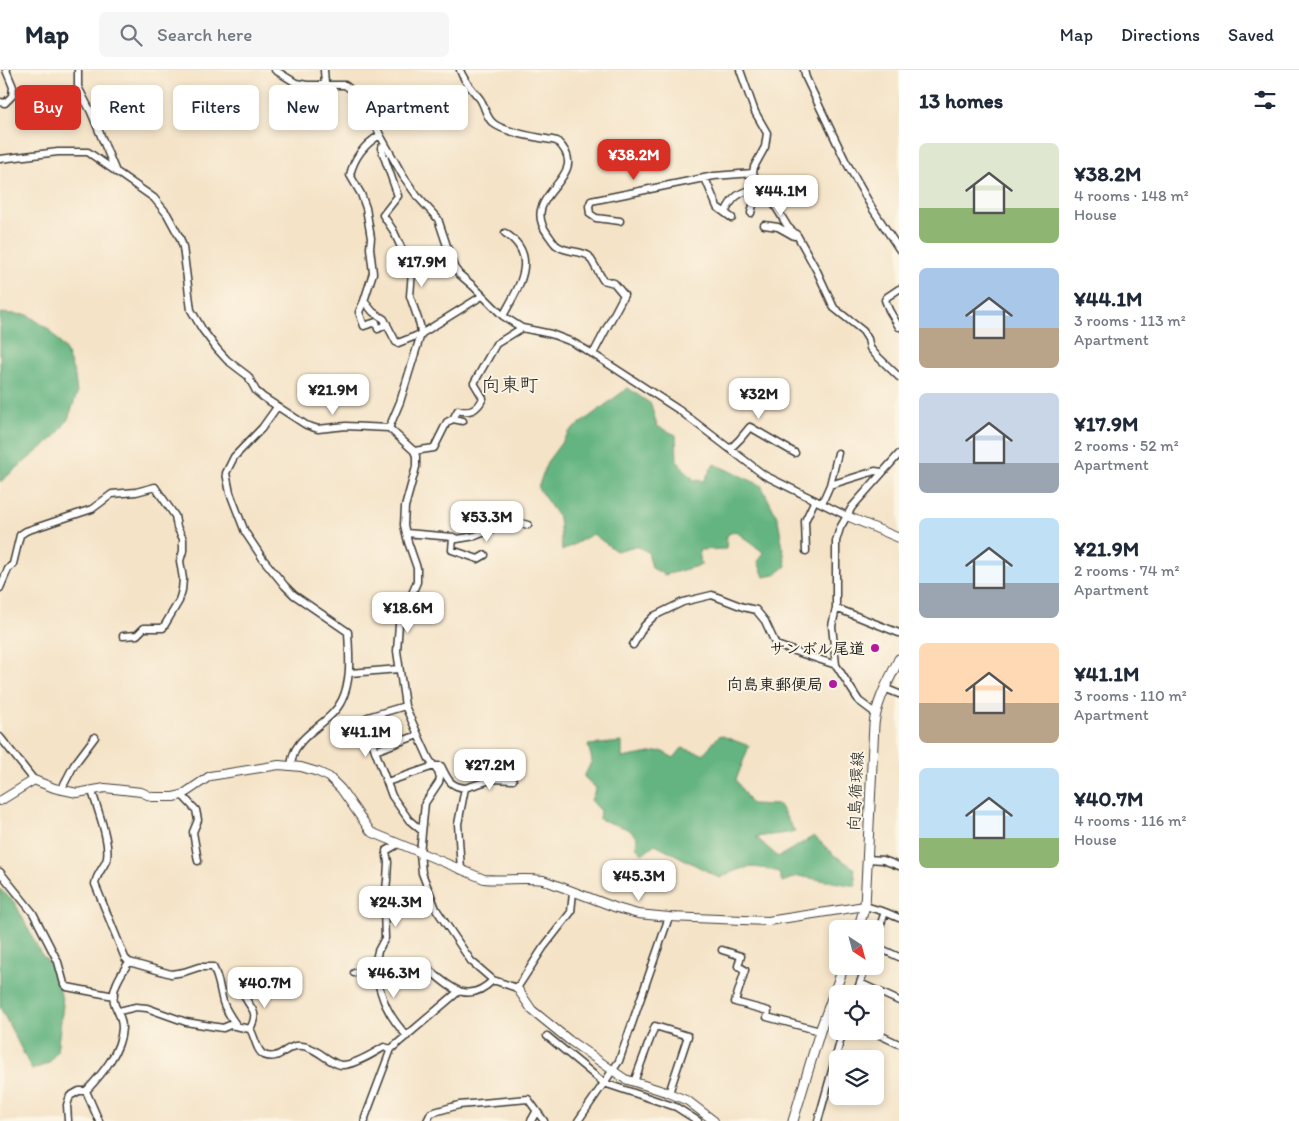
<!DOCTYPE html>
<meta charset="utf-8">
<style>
body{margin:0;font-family:Itim,"Klee One",sans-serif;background:#f6f6f7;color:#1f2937;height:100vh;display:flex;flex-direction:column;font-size:19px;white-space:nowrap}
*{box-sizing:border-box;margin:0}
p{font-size:16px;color:#747a83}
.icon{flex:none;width:28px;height:28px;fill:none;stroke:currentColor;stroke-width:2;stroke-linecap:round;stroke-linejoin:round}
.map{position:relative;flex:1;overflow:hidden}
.sheet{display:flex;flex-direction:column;background:#fff;width:400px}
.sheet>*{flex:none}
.top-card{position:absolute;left:15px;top:15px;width:475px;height:45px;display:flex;gap:10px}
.needle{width:32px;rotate:144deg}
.fabs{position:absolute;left:829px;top:850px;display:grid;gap:10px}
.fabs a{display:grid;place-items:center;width:55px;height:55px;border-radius:8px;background:#fff;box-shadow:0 2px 8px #0003;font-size:25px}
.price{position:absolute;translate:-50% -42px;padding:0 11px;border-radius:10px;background:#fff;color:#222;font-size:16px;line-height:32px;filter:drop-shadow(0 1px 2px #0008)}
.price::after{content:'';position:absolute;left:50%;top:30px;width:15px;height:11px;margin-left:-8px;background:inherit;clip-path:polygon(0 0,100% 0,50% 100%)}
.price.active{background:#d93025;color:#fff}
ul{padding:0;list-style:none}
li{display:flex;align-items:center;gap:15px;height:125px;padding:0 20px}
li span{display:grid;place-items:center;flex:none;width:140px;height:100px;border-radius:8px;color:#555}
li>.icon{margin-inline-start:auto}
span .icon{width:60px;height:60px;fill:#fffc;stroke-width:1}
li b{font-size:21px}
h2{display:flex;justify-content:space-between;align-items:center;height:60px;padding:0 20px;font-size:21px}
.chip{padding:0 18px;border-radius:8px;background:#fff;box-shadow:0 2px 8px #0003;font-size:18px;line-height:45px}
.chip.active{background:#d93025;color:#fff}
header{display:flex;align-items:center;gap:30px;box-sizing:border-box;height:70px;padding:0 25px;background:#fff;border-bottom:1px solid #e0e1e3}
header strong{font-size:24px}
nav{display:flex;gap:28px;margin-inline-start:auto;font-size:18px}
.search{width:350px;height:45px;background:#f6f6f7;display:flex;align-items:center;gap:12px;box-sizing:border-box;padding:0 18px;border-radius:8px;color:#747a83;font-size:19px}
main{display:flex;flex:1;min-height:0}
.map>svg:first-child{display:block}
.forest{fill:#64b480;stroke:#40684e}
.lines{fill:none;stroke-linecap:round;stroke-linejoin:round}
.minor-casing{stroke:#3c3a36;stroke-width:9}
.tertiary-casing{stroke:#3c3a36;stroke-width:10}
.secondary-casing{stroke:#3c3a36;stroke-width:11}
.minor{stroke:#fff;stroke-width:6}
.tertiary{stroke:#fff;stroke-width:8}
.secondary{stroke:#fff;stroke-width:9}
.poi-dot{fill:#b5179e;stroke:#fcf5e5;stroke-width:2}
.labels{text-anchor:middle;stroke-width:4;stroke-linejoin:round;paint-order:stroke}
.poi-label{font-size:16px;font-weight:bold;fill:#1c1c1c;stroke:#fcf5e5;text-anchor:end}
.street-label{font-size:16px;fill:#1c1c1c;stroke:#fcf5e5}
.quarter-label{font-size:19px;fill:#1c1c1c;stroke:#fcf5e5}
</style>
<header>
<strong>Map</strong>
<div class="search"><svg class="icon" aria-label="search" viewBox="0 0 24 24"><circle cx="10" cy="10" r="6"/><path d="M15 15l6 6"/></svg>Search here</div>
<nav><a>Map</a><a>Directions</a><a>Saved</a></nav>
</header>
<main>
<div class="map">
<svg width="899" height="1051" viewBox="0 0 899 1051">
<rect width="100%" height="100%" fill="#fcf5e5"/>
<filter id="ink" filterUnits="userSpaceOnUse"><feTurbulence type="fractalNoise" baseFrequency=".02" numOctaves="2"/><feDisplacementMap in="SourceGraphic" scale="10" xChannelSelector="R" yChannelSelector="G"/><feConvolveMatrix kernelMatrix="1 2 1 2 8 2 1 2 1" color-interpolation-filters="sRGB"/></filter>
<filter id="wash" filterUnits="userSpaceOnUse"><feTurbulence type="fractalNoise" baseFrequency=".0096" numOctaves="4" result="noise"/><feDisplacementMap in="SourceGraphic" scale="20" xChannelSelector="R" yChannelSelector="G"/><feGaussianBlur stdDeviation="1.12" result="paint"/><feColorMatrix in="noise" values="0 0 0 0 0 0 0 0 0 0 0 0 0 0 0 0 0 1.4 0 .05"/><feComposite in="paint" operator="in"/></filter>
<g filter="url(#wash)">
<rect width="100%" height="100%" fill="#f4e3c7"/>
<path class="forest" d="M0,243l28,2 22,15 16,21 9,25 2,18 -9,25 -12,17 -56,46z
M628,318l23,16 6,22 19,9 1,26 17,19 10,1 10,-17 47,21 17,34 8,47 -11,9 -11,2 -6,-15 5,-10 -28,-21 -8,4 -1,14 -27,1 2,15 -36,10 -13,-7 -4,-16 -12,-6 -20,5 -23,-17 -31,17 -3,-33 -21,-30 9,-26 23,-31z
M720,665l29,11 -13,34 15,24 28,1 16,27 -39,5 22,20 36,-21 20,19 20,13 2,18 -58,-10 -16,6 -3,-10c-26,-7 -35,-7 -59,6l-65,-34 -13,10 -6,-8 1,-9 -9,-8 -29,-10 1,-9 -9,-10 5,-12 -12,-11 8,-17 -4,-15 34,-3v16l39,-7 13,7 8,-10 21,6z
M0,819l15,14 25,49 16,20 7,33 -6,46 -8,12 -17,7 -32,-63z"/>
</g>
<g filter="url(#ink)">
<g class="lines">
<g class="minor-casing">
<path id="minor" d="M78,0v17l13,25 25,60
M275,0l21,13 11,2h38l13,10 11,15 11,25 23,41 14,20 21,23 16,48 5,7 14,12 30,30 19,12 29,6 21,8 21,12 86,56 85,65 83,41
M324,0l1,14
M460,0c4,12 13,20 20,29 5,7 6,19 13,24 11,10 49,15 64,18 39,37 -39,52 -10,92 3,4 6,9 9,12 10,8 23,5 33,11l14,24 11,3 10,12 -31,59
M740,0l15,42 12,21 -2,14 -11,20 -1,6 5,12 11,11 19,31 9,8 20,36 17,37 29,23 5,8 2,9 5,6 24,23
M804,0l2,8 39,82 27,48 27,41
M0,32l5,1 7,-7 1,-9 -7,-17
M380,65c-15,9 -26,23 -30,40l11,19 5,14 5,30 -1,10 3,25 -9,28 -5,11 5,14 12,-4 2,7 9,-5
M385,74l-4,4 17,48 -15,19 10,15 19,41 -2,25 10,29 1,9 -21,68 -11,26
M0,89l58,-7h30l66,46 13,16 13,24 3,9 8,63 11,19 15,20 10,11 21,16 8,15 7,6 43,28 12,4 28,-3 43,2 25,23 2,5v11l-11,40 -1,18 4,17 9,26v14l-18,42 -2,27 8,55 24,53 9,13 2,5 -1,5 -14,21 -5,50 2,20 14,36 35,52 22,19 24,8 26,-40 28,-36 2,-20
M705,108l12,29 15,11
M725,143c7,-16 15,-22 32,-24
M751,143l7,-27
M620,151l-24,-3 -6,-4 -1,-8 2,-5 123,-25 39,-3
M764,155l14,2 16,9 2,-1
M899,219l-12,8 -2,3 4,10 10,17
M364,231l9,11 11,7 12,23 2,1 23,-9 61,-38
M503,246c15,-28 38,-60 2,-83
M277,337l-15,21 -28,29 -8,16 4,20 15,39 18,27 22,27 9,9 54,37c1,22 4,47 -6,68 -10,21 -34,29 -45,47 -4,5 -5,12 -6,18
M453,349l5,-9c13,4 20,-1 25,-12l-9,-15 22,-39 26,-16
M730,379l10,-10 10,-12 45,26
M414,381l20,-3 13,-26 6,-3 10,2
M830,415l45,-14 7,1
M822,433l8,-18 8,-32
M406,463l47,4 -1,13 26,9 7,-4
M453,467l4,2 18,-3 39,-15 14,4
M806,481l-1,-30 10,-21
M0,518l8,-19 5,-5 7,-29 6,-4 66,-22 20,-15 24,-2 19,-5 20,29 2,11 6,12v12l-3,10 3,18 -1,11 -3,11 -16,27h-19l-7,7 -14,1
M836,538l63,25
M633,575l11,-19 10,-10 29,-14 29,-7 31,12 13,3 9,11 11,24 60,20
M350,603l49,-4
M884,618l15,6
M405,636l-37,11 -4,4 28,75 17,24 13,11
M875,643l-16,-12 -23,-36 -4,-39 4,-18v-67l4,-13 12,-21 47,-53
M0,667l34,43
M375,681l43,-16
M387,712l47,-16h7c7,13 8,20 24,22l-7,36 3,46
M465,718l29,-9 19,1
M61,720l13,-25 21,-28
M92,721c5,17 18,50 15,67 -2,9 -10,14 -12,26l30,74 4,4 42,12 13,-2 15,-5h14c6,11 7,23 10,35 3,9 9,17 14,24
M182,725l14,15 2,10 -5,12 5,29
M867,789l16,1 16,6
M0,802l33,41 25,49 6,22 3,3 47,9
M865,836l20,6 14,6
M875,870l10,-28
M875,876l24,11
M722,880l19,6 -3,10 7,4 -10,32 33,9 -1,6 53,14
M374,898c8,30 11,44 33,68
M354,903l16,-3 4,-2 4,-17 7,-13 -1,-30 3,-28 1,-18 -2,-11 12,-7
M399,907c6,-4 14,-12 21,-12 5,0 9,5 13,8 21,18 37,30 60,7
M860,913l39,18
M243,918c2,22 19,18 7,41
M856,924l10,-28
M119,941l17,-4 11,1 39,14 37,6 7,-3 20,4c5,7 6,22 14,26 14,6 20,-7 32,-9 17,-3 32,17 45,19 12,1 33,-12 43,-18l7,2
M871,961l28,13
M547,966l57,47 72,24 22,14
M634,1012l21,-56 33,10 -19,57
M86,1021c16,-17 35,-39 36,-63 0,-13 -6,-17 -8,-26 -3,-14 8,-29 15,-40
M68,1051l-1,-16 3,-9 9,-5h7l13,30
M365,1051v-3l26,-69 68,-58
M427,1051l4,-8 28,-8 69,-6 16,22
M531,1051l5,-9
M578,1051l41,-60 50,-144
M818,1051l25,-90"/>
</g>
<g class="tertiary-casing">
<path id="tertiary" d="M847,446l52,22
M0,731l34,-21 20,8 23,5 28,-5 36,4 11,5h21l9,-2 28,-19 69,-11 22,2 17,5 11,5 12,12 30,43 113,47c19,2 39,-2 59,1l74,28 21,6 31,3 99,4 97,-15
M517,918l15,22 37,30 56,39 44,14 19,8 26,20"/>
</g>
<g class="secondary-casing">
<path id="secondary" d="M858,859l7,-23 9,-182c3,-24 15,-44 25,-65
M793,1051l27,-90 24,-65"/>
</g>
<use href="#minor" class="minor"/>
<use href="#tertiary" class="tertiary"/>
<use href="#secondary" class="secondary"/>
</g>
</g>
<g class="poi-dot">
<circle cx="875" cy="578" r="5"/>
<circle cx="833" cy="614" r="5"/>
</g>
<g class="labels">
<g class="poi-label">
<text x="865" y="584">サンボル尾道</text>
<text x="823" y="620">向島東郵便局</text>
</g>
<g class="street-label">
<text transform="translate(855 721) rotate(-87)" y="6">向島循環線</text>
</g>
<g class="quarter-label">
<text x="510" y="321">向東町</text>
</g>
</g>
</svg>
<div class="fabs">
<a><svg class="needle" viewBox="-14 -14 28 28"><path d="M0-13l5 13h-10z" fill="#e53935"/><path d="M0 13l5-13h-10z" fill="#747a83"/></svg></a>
<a><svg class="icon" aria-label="locate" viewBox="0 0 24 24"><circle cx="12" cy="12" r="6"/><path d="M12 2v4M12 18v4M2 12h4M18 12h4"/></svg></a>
<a><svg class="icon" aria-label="layers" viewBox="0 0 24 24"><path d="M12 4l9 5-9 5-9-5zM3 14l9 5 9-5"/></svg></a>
</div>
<b class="price active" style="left:634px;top:111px">¥38.2M</b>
<b class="price" style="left:781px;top:147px">¥44.1M</b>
<b class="price" style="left:422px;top:218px">¥17.9M</b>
<b class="price" style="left:333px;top:346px">¥21.9M</b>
<b class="price" style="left:759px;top:350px">¥32M</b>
<b class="price" style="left:487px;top:473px">¥53.3M</b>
<b class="price" style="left:408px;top:564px">¥18.6M</b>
<b class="price" style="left:366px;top:688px">¥41.1M</b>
<b class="price" style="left:490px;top:721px">¥27.2M</b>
<b class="price" style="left:639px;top:832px">¥45.3M</b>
<b class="price" style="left:396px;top:858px">¥24.3M</b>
<b class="price" style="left:394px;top:929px">¥46.3M</b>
<b class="price" style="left:265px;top:939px">¥40.7M</b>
<div class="top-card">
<a class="chip active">Buy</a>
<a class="chip">Rent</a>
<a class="chip">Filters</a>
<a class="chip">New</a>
<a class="chip">Apartment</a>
</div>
</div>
<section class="sheet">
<h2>13 homes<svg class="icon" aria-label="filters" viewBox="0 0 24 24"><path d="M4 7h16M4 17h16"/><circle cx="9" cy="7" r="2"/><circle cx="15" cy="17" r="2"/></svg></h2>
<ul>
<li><span style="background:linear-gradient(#dfe7d0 65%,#8fb573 0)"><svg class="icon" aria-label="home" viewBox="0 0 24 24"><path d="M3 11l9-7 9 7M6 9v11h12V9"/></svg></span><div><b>¥38.2M</b><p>4 rooms · 148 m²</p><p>House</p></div></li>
<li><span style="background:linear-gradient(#a9c7e8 60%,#b9a48a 0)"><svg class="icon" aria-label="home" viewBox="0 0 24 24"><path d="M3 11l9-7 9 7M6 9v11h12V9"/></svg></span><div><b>¥44.1M</b><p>3 rooms · 113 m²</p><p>Apartment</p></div></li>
<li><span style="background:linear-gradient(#c9d6e8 70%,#9aa5b1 0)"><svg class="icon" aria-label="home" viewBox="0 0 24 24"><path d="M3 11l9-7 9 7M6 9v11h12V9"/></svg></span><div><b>¥17.9M</b><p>2 rooms · 52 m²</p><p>Apartment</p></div></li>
<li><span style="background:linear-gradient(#bfe0f5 65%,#9aa5b1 0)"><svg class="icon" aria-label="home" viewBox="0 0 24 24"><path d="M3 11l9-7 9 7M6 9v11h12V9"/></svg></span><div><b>¥21.9M</b><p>2 rooms · 74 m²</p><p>Apartment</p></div></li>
<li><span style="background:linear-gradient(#ffd9b3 60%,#b9a48a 0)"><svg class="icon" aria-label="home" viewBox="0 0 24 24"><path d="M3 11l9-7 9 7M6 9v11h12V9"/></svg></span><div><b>¥41.1M</b><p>3 rooms · 110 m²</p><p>Apartment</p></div></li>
<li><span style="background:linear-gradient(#bfe0f5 70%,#8fb573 0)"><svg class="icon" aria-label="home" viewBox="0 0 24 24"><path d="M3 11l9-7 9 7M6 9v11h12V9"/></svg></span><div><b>¥40.7M</b><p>4 rooms · 116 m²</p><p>House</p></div></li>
</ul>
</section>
</main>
